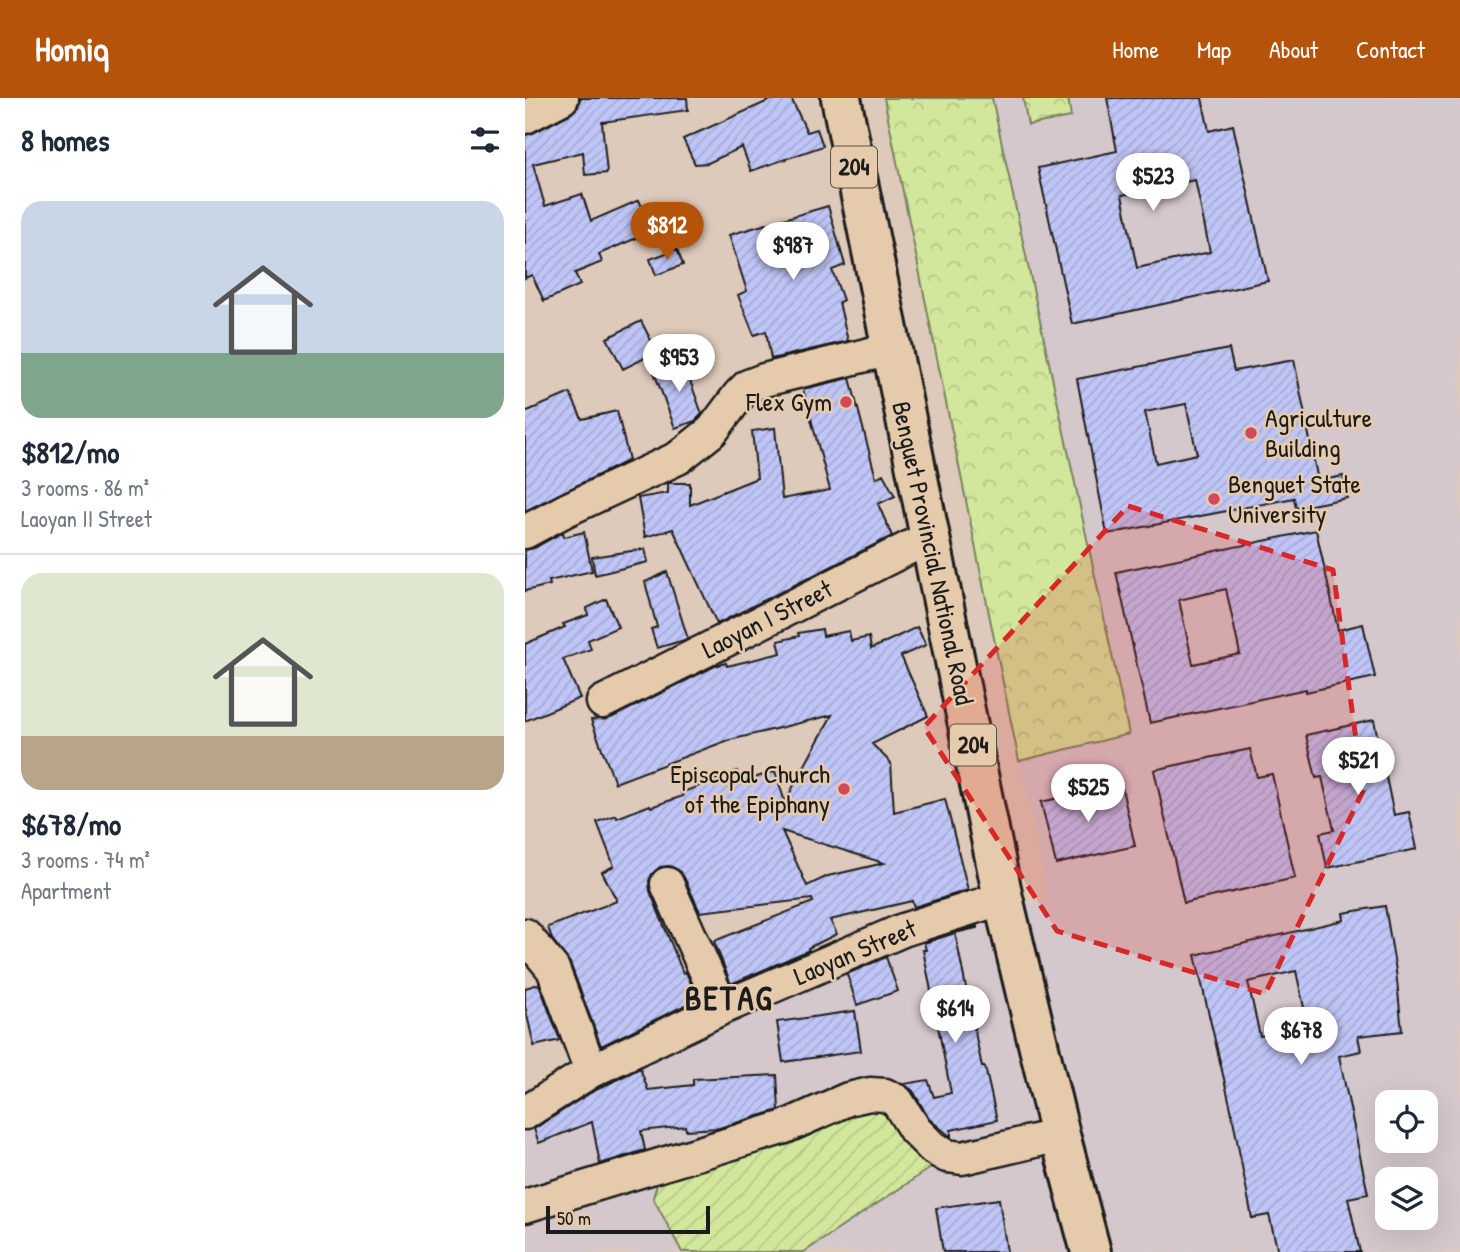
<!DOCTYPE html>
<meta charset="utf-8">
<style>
body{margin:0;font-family:"Patrick Hand",sans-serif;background:#f6f6f7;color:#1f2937;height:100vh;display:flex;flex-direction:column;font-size:26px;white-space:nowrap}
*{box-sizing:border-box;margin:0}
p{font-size:23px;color:#747a83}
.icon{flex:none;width:38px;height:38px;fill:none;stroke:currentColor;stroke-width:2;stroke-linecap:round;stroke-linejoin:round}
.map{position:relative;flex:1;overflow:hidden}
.drawer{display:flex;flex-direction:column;background:#fff;width:525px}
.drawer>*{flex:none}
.fabs{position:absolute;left:850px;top:992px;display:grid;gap:14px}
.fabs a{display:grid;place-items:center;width:63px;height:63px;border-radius:14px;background:#fff;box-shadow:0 7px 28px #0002;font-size:35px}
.scale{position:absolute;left:21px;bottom:18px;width:164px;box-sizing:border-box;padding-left:7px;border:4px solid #1c1c1c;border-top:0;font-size:19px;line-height:24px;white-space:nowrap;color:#1c1c1c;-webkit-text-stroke:5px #e5cbac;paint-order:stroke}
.price{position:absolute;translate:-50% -60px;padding:0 16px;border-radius:24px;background:#fff;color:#222;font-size:23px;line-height:46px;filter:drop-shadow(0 2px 4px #0008)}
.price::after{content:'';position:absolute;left:50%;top:42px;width:21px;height:16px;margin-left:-10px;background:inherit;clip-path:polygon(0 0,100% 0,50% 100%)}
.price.on{background:#b45309;color:#fff}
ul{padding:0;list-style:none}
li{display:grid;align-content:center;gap:14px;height:371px;padding:0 21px}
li+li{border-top:2px solid #e0e1e3}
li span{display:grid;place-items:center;height:217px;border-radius:21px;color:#555}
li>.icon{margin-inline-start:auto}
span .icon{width:126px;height:126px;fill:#fffc;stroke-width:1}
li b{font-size:30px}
h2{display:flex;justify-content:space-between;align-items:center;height:84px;padding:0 21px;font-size:30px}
header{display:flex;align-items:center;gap:42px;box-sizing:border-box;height:98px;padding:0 35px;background:#b45309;color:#fff}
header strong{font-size:33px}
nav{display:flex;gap:38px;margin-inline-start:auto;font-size:24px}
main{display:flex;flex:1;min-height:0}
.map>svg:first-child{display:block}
.built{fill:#d5c8cd;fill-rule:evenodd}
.park{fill:url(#park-crowns);stroke:#77825c;stroke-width:2}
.garden{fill:url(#garden-furrows);stroke:#77825c;stroke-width:2}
.building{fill:url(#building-hatch);stroke:#1c1c1c;stroke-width:2;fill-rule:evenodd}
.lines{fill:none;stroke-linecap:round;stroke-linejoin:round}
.minor-casing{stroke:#1c1c1c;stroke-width:37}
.highway-casing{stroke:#1c1c1c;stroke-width:44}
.minor{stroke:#e5cbac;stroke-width:32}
.highway{stroke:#e5cbac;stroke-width:38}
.marked{fill:#d62828;fill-opacity:0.2;stroke:#d62828;stroke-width:5;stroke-dasharray:14 9;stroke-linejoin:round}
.poi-dot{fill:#d1495b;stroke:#e5cbac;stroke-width:2.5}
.labels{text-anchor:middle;stroke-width:5;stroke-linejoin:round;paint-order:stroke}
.shield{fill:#e5cbac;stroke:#585047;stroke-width:2}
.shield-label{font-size:24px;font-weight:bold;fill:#1c1c1c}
.poi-label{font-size:26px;fill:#1c1c1c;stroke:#e5cbac;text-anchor:end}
.street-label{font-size:26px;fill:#1c1c1c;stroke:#e5cbac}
.district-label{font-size:33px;font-weight:bold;letter-spacing:2px;fill:#1c1c1c;stroke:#e5cbac}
</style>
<header>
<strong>Homiq</strong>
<nav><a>Home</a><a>Map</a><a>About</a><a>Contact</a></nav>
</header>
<main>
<section class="drawer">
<h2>8 homes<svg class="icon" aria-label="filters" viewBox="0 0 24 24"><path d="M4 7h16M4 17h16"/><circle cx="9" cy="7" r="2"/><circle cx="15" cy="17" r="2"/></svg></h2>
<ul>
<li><span style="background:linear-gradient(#c9d6e8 70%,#7fa58c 0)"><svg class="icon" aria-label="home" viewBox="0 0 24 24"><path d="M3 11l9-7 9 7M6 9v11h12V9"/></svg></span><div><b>$812/mo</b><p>3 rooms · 86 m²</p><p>Laoyan II Street</p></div></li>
<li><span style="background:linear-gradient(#dfe7d0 75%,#b9a48a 0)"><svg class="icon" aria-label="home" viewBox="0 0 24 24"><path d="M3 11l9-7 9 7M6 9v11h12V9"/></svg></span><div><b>$678/mo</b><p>3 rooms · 74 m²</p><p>Apartment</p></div></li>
</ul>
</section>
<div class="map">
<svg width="935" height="1154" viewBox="0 0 935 1154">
<defs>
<pattern id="park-crowns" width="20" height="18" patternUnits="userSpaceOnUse" patternTransform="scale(1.75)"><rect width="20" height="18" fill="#d2e79c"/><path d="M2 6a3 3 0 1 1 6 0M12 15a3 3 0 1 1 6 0" fill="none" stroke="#b4c686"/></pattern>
<pattern id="garden-furrows" width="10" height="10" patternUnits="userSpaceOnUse" patternTransform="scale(1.75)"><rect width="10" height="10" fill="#d2e79c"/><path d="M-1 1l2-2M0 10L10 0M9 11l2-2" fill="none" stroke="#b4c686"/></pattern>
<pattern id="building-hatch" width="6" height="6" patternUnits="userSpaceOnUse" patternTransform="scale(1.75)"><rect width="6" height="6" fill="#c0c5f7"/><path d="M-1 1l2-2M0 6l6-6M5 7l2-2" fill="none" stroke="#a4a9d3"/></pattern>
</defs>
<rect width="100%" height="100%" fill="#decabb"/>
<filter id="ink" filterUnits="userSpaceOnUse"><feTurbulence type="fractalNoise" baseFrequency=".0143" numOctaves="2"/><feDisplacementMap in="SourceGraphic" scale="14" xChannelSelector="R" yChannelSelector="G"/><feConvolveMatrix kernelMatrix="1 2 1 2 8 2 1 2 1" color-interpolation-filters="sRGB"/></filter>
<g filter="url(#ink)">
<path class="built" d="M362,0h573v1154h-935v-134l72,-42 312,-137 139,-39zM863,1004h38v39h-38zM863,1082h38v38h-38z"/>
<path class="park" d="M359,0h108l137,636 -110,27z
M498,0h45l3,19 -43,8z"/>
<path class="garden" d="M353,1010l11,2 52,51 -137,91h-122l-29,-54 4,-14 10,-10 191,-63z"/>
<path class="building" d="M55,0h107l1,12 -86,12 5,51 -22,2 -2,-23 -50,12 12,42 37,-12 9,27 48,-21 14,31 -54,23 3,8 -27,11 5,12 -36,16 -12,-26 -7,3v-143l8,-2 37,-19 8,-7z
M250,0h16l16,34 10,-3 6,17 -72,25 -9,-24 -34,16 -13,1 -12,-25z
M582,0h95l7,33 24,-6 35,156 -196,43 -34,-156 79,-17zM670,82l15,72 -73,16 -15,-73z
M303,108l17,59 -13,5 11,30 -4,2 9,39 -77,18 -5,-28 -12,4 -16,-40 9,-4 -18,-56z
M152,151l6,16 -27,10 -6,-16z
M116,223l16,31 -34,17 -16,-31z
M704,251l5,22 60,-11 24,121 25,-5 4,22 -51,10 -2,-10 -187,36 -30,-155zM661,306l11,50 -41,9 -11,-51z
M158,263l19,53 -7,7 -20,7 -21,-56z
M325,280l26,100 7,-4 12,22 -17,8 14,32 -175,88 -44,-95 -28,8 -7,-39 30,-5v-10h22v22l67,-27 -5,-47 23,-3 7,71 48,-9 -27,-101z
M45,295l12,26 35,-8 12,49 -104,51v-99z
M791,432l22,100 25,-6 12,53 -69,15v-3l-156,34 -34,-151zM701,491l14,65 -47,10 -14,-64z
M38,434l1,5 20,-5 8,39 -43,10 1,4 -25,6v-41l9,-2z
M120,451l3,13 -53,13 -3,-18z
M142,474l21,67 -31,9 -6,-19 6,-2 -12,-45z
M81,501l12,28 -30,13 3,9 -28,10 17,39 -55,23v-77l40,-17 -2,-3 25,-9 -1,-7z
M392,529l9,18 -25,11 27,60 -56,28 19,19 3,49 51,-13 23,91 -54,17 -2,-6 -82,19 7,14 -29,14 1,2 -78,34 -17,-43 99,-39 -1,-3 -112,13 -16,-35 -6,-7 -8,-4 -10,1 -8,7 -3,7 1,10 33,82 3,-1 12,27 -97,47 -31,-83 -18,-24 -4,-12 69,-26 -15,-29 12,-6 -17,-44 19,-7 1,3 33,-13 1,2 32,-11 -2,-3 56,-22 5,11 33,-11 10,31 47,-87 -106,26 -111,42 -24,-63 20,-2 104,-52 11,-3 1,3 54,-13 -3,-12 21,-5 -1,-3 24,-4 1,7 26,-5 2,10 18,-4 2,12zM257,733l102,32 -56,13 -21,10z
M849,622l20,95 15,-3 8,37 -90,19 -7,-35 14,-3 -12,-53 -6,1 -10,-43z
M725,651l7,28 15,-3 23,104 -111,25 -30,-133z
M596,686l14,62 -79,18 -15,-62z
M860,808l11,65 6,60 -44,5 3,15 -22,5 29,138 -20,4 12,54h-82l-9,-37 -17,3 -21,-109 -36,-154 149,-35 -1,-7zM771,873l12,55 -48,10 -12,-54z
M452,828v2l-22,5 27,134h3l12,53 -46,10v7l-22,-18 -16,-28 -9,-7 24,-4 6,17 17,-4 -28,-143h3l-2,-7z
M361,859l12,34 -41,14 -10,-31z
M14,886l21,56 -26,6 -9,-40v-18z
M330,913l6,40 -78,11 -6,-40z
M115,970l8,22 45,-5v-6l84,-4 2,35 -60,18 -33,2 -1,-4 -44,5 4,19 -45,14 -8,-42 -53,21 -5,-14 56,-36z
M474,1101l8,53h-64l-7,-44z"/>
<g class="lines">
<g class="minor-casing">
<path id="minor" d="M0,19l37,-19
M0,434l41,-22 112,-52 34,-27 27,-36 9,-9 16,-6 127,-31
M78,604l329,-166
M142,786l55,124
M0,837l28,34 38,102
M0,1015l66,-42 131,-63 181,-78 100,-32
M0,1108l260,-79 63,-28 22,-5 15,1 12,6 18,29 18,18 14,8 15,2 98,-23"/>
</g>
<g class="highway-casing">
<path id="highway" d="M316,0l162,800 57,237 31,117"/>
</g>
<use href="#minor" class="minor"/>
<use href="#highway" class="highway"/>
</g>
</g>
<path class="marked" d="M603,408l205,64 30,221 -98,203 -208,-63 -133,-204z"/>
<g class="poi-dot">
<circle cx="321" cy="304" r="7"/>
<circle cx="726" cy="335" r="7"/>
<circle cx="689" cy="401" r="7"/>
<circle cx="319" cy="691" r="7"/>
</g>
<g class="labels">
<g class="shield">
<rect x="306" y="48.5" width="46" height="41" rx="5"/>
<rect x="425" y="626.5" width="46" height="41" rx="5"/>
</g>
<g class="shield-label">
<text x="329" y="77">204</text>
<text x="448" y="655">204</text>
</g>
<g class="poi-label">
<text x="307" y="313">Flex Gym</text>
<text x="740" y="329" text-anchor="start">Agriculture<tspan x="740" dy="30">Building</tspan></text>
<text x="703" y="395" text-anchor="start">Benguet State<tspan x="703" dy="30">University</tspan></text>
<text x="305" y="685">Episcopal Church<tspan x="305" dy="30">of the Epiphany</tspan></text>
</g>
<g class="street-label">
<text transform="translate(408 455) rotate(78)" y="9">Benguet Provincial National Road</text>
<text transform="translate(242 521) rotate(-27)" y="9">Laoyan I Street</text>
<text transform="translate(330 854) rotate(-23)" y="9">Laoyan Street</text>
</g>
<g class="district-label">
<text x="204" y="912">BETAG</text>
</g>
</g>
</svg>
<div class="fabs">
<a><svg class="icon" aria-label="locate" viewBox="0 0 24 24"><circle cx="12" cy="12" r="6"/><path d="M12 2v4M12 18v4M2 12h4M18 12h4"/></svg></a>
<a><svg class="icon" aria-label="layers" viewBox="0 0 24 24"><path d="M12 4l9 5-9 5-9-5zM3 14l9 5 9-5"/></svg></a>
</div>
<div class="scale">50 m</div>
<b class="price" style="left:628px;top:115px">$523</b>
<b class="price on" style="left:142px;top:164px">$812</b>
<b class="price" style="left:268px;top:184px">$987</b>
<b class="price" style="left:154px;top:296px">$953</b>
<b class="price" style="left:833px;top:699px">$521</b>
<b class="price" style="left:563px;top:726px">$525</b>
<b class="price" style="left:430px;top:947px">$614</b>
<b class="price" style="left:776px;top:969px">$678</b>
</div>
</main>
